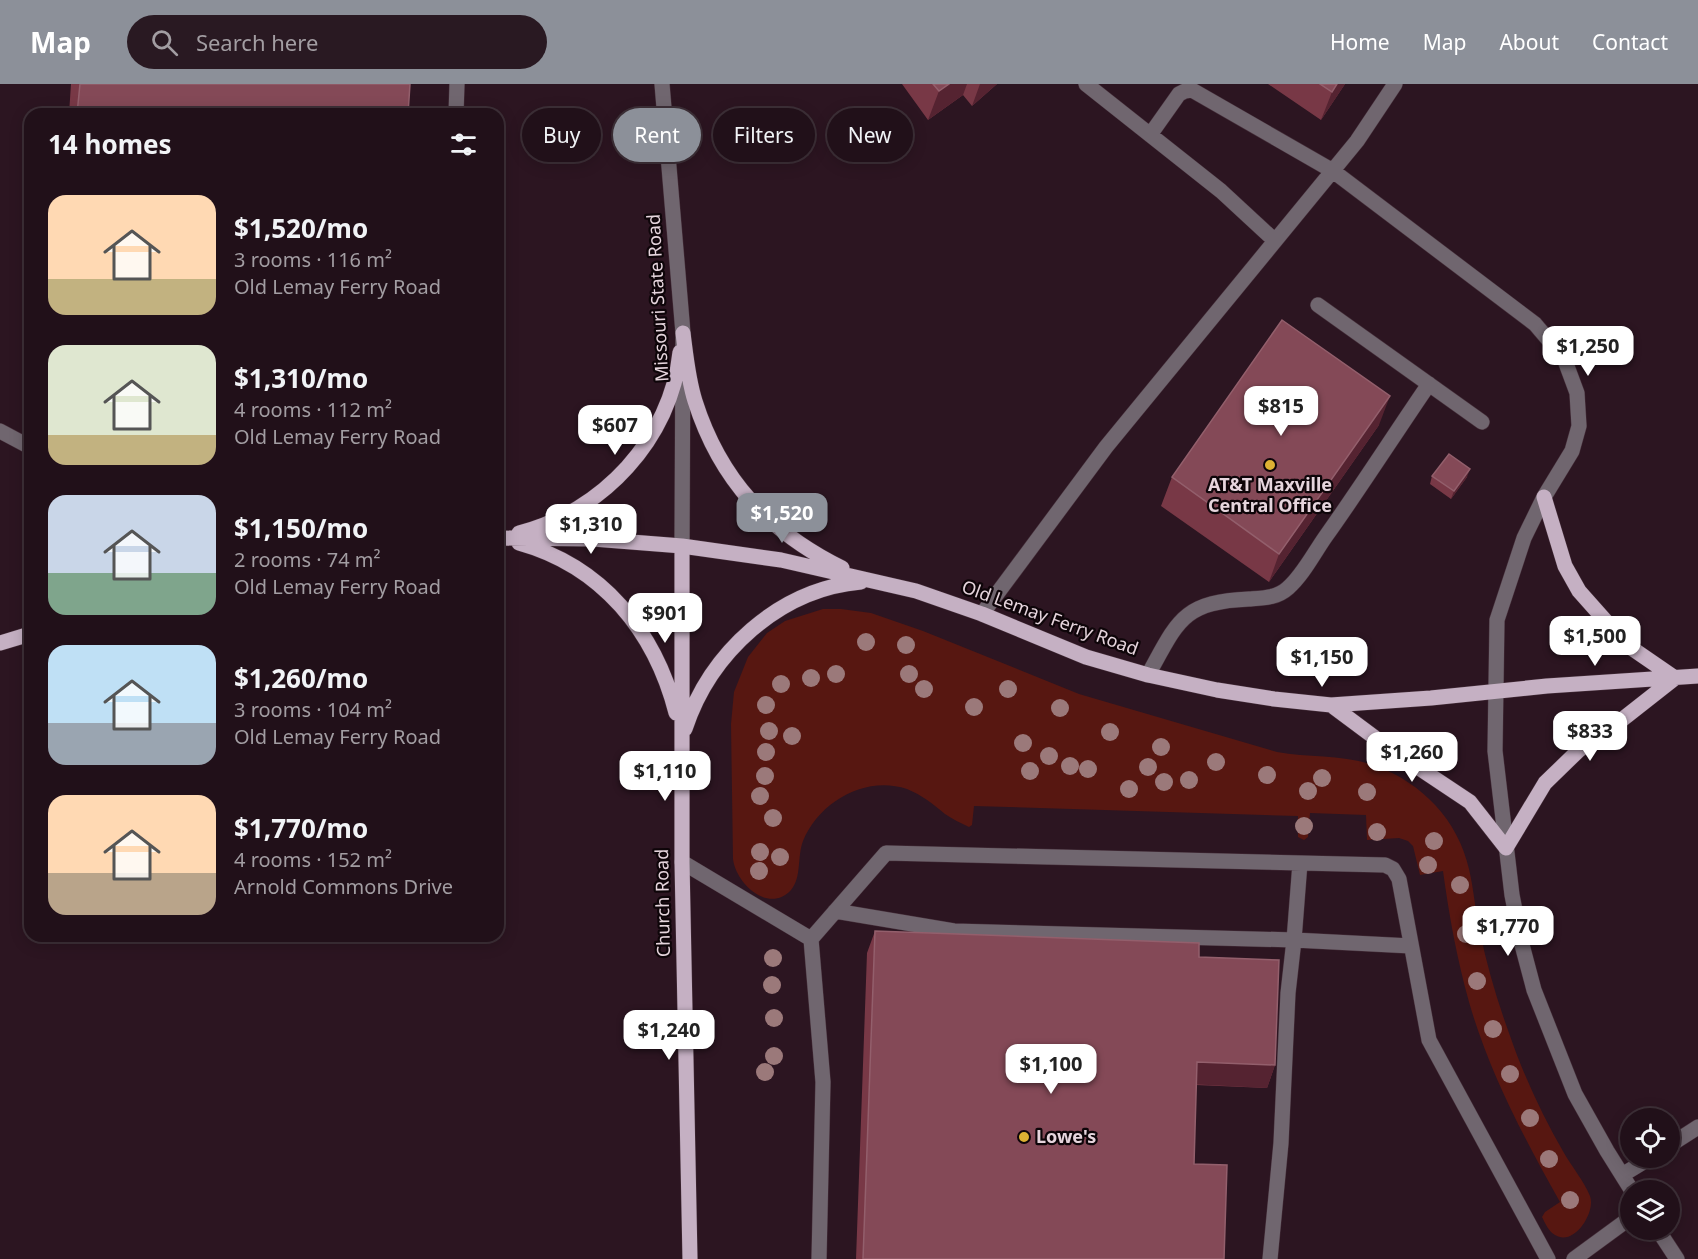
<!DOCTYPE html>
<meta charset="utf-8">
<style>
body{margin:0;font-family:"Noto Sans",sans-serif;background:#291922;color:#f1f3f6;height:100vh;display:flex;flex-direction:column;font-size:22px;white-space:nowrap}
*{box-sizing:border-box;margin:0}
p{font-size:20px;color:#a29da2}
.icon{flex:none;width:33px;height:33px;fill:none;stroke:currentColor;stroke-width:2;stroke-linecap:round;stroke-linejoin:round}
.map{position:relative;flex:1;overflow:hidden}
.details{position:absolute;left:24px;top:24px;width:480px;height:834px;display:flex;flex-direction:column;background:#211019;border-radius:18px;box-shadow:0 3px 15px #0003,0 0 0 2px #3e3038}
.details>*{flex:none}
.banner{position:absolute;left:522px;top:24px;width:570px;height:54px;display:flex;gap:12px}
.controls{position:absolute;left:1620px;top:1024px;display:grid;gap:12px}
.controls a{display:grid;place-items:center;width:60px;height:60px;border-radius:50%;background:#211019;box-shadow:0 3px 15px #0003,0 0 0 2px #3e3038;font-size:30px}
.price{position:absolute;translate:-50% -51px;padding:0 14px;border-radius:12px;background:#fff;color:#222;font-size:20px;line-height:39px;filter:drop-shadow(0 2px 3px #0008)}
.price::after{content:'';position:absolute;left:50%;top:36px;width:18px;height:14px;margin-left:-9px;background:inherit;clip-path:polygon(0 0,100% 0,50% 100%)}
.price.on{background:#8c9099;color:#fff}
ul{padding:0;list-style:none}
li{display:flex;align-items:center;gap:18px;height:150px;padding:0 24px}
li span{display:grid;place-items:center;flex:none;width:168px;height:120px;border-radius:18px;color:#555}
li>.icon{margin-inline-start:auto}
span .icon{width:72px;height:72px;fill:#fffc;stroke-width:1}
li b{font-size:26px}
h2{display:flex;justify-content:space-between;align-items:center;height:72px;padding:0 24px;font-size:26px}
.pill{padding:0 21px;border-radius:27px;background:#211019;box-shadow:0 3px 15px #0003,0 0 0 2px #3e3038;font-size:21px;line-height:54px}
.pill.on{background:#8c9099;color:#fff}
header{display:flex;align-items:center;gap:36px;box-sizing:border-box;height:84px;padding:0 30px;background:#8c9099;color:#fff}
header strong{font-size:28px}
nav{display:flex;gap:33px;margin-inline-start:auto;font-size:21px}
.search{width:420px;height:54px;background:#291922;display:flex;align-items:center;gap:15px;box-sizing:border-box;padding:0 21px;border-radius:33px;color:#a29da2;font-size:22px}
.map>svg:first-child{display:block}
.grass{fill:#571711}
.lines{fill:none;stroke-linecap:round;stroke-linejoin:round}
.minor-casing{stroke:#46303b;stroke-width:16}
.major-casing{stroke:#46303b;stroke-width:16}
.minor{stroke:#70666f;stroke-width:15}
.major{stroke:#c5b0c3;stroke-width:15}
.tree{fill:#9b797a}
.wall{fill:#783846}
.shaded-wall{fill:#552331}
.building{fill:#844957;stroke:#935f6c;stroke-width:1.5}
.poi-dot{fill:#ddb133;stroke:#0e0509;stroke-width:2}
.labels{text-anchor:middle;stroke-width:4.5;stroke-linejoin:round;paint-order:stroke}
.street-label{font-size:18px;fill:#e6d5dd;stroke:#0e0509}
.poi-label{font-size:18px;font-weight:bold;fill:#e6d5dd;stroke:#0e0509}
</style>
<header>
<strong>Map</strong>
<div class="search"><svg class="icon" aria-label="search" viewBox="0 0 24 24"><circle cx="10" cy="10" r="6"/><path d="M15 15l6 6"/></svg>Search here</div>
<nav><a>Home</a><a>Map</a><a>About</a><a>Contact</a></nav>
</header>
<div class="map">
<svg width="1698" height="1175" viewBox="0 0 1698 1175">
<rect width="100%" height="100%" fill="#2c1521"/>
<path class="grass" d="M823,525h18l30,4 52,18 156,63 198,58c32,6 67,2 99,14 46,17 82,54 93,103 5,21 6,42 11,63 7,34 17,68 29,101 14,41 33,82 55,120 8,14 20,28 26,43 6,16 -16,51 -35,39 -6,-3 -10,-12 -13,-18l3,-5 15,-10c-36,-64 -71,-130 -91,-200 -12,-43 -20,-87 -26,-131l-23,4 -7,-29 -5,-5 -9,-3 -32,2 -1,-25 -56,-2 -2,24 -4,3 -6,-3v-21l-324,-10 -2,19 -3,2c-8,-4 -17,-8 -24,-13 -12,-10 -23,-19 -38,-25 -42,-14 -88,13 -104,52 -6,15 -1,36 -12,49 -22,24 -55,-6 -58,-31l-2,-135 3,-32 14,-35 19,-24 18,-12z"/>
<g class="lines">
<g class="minor-casing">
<path id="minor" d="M662,0l21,249 -1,213
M1086,0l135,107 53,49
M456,30l1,-30
M1150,51l29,-41 6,-3 7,-1 141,81 202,153 29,34 13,35 2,33 -7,25 -28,46 -20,41 -27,82 -2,131 17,144 9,46 13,49 41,104 32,57 25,40
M1318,221l164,117
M0,347l30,16
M982,530l124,-167 251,-306 38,-57
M1148,591c30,-54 34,-73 101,-76 15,-1 28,-1 39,-11 15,-13 26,-35 38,-52 35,-49 68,-101 103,-152
M682,778l129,77
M835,827l119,20 340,9 117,6
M1670,1061l28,-18
M1622,1091l28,-17
M1658,1146l19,29
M819,1175l4,-177 -12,-143 75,-86 499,12 8,4 6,10 30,161 119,219
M1270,1175l11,-116 7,-150 6,-53 6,-77
M1574,1175l56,-41"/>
</g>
<g class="major-casing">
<path id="major" d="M683,249c3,23 5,46 12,68 25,79 74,131 147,167
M519,449c83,-21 152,-94 161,-181
M498,454l95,1 89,7 99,14 135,31 66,23 104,43 62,18 69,15 57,9 57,6 100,-7 116,-12 151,-10
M519,459c83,23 136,88 157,170
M682,462v316l8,397
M0,559l30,-9
M1331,621l55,41 84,56 36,46 39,-65 34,-33 40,-28 56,-44 -48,-33 -48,-54 -14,-25 -21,-69
M685,645c25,-76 94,-140 176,-147"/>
</g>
<use href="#minor" class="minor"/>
<use href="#major" class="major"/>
</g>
<g class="tree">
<circle cx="866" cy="558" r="9"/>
<circle cx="906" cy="561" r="9"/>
<circle cx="836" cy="590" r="9"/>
<circle cx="909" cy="590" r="9"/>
<circle cx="811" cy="594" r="9"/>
<circle cx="781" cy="600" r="9"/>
<circle cx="924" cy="605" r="9"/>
<circle cx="1008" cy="605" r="9"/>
<circle cx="766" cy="621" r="9"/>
<circle cx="974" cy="623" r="9"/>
<circle cx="1060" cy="624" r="9"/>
<circle cx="769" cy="647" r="9"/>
<circle cx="1110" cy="648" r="9"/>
<circle cx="792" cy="652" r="9"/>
<circle cx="1023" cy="659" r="9"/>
<circle cx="1161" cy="663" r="9"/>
<circle cx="766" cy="668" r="9"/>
<circle cx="1049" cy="672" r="9"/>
<circle cx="1216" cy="678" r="9"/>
<circle cx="1070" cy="682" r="9"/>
<circle cx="1148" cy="683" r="9"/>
<circle cx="1088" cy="685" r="9"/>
<circle cx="1030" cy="687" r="9"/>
<circle cx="1267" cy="691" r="9"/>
<circle cx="765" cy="692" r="9"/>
<circle cx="1322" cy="694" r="9"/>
<circle cx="1189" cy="696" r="9"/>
<circle cx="1164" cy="698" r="9"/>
<circle cx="1129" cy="705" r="9"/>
<circle cx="1308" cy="707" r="9"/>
<circle cx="1367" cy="708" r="9"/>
<circle cx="760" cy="712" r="9"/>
<circle cx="773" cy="734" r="9"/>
<circle cx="1304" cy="742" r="9"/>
<circle cx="1377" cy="748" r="9"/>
<circle cx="1434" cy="757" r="9"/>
<circle cx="760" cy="768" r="9"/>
<circle cx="780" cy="773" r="9"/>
<circle cx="1428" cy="781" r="9"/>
<circle cx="759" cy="787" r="9"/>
<circle cx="1460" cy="801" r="9"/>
<circle cx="1466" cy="850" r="9"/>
<circle cx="773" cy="874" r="9"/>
<circle cx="1477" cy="897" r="9"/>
<circle cx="772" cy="901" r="9"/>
<circle cx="774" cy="934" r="9"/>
<circle cx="1493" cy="945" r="9"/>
<circle cx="774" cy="972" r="9"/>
<circle cx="765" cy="988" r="9"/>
<circle cx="1510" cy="990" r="9"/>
<circle cx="1530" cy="1034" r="9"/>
<circle cx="1549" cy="1075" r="9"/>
<circle cx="1570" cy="1116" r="9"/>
</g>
<path class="wall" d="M71,0h339l-2,30h-339z
M902,0h95l-25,22 -9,-11 -35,25z
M1268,0h77l-24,36z
M1379,341l-110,157 -108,-76 11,-29z
M1432,392l35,1 -16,22 -21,-15z
M30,617v40l-6,-25z
M875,847l324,26 76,108 -8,23 -71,-3 -2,79 30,95h-368l11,-306z"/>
<path class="shaded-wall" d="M949,0h18l-4,11 -35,25 11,-29z
M980,0h17l-25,22z
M1337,0h8l-24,36 11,-28z
M1390,312l-11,29 -110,157 10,-28z
M1470,385l-3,8 -16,22 3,-8z
M1197,978l78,3 -8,23 -78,-4z"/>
<path class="building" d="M80,0h330l-2,30h-331z
M933,0h16l-10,7z
M1320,0h17l-5,8z
M1282,236l108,76 -111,158 -107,-77z
M1449,370l21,15 -16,22 -22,-15z
M875,847l324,12v14l80,3 -4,105 -78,-3 -3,102 33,1 -3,94h-361z"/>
<g class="poi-dot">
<circle cx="1270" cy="381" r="6"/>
<circle cx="1024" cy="1053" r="6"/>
</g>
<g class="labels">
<g class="street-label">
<text transform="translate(658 214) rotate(-93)" y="6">Missouri State Road</text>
<text transform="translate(1050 534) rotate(20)" y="6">Old Lemay Ferry Road</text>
<text transform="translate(663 819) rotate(-91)" y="6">Church Road</text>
</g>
<g class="poi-label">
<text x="1270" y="407">AT&amp;T Maxville<tspan x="1270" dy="21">Central Office</tspan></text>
<text x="1036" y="1059" text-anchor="start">Lowe's</text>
</g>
</g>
</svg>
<div class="controls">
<a><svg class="icon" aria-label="locate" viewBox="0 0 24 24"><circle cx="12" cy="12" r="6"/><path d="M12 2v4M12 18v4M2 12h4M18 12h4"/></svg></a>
<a><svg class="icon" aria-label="layers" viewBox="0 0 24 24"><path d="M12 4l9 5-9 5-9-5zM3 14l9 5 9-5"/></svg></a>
</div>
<b class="price" style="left:1588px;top:293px">$1,250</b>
<b class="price" style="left:1281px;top:353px">$815</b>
<b class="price" style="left:615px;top:372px">$607</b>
<b class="price on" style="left:782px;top:460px">$1,520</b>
<b class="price" style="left:591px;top:471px">$1,310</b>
<b class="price" style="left:665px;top:560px">$901</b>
<b class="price" style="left:1595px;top:583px">$1,500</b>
<b class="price" style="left:1322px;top:604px">$1,150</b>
<b class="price" style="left:1590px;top:678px">$833</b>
<b class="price" style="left:1412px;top:699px">$1,260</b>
<b class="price" style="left:665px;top:718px">$1,110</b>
<b class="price" style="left:1508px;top:873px">$1,770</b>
<b class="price" style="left:669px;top:977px">$1,240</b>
<b class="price" style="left:1051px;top:1011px">$1,100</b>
<div class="banner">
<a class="pill">Buy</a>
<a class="pill on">Rent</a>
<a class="pill">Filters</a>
<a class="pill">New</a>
</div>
<section class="details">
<h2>14 homes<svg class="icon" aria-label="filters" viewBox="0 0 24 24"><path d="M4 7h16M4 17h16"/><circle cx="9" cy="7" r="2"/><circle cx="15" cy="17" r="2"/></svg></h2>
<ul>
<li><span style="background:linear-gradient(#ffd9b3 70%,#c2b280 0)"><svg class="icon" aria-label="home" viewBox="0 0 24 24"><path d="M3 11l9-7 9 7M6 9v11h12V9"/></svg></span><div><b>$1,520/mo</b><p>3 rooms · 116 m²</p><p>Old Lemay Ferry Road</p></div></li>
<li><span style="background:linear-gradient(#dfe7d0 75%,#c2b280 0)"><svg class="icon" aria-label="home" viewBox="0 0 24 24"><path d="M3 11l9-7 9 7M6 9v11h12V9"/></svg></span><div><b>$1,310/mo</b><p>4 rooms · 112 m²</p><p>Old Lemay Ferry Road</p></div></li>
<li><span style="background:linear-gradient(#c9d6e8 65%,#7fa58c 0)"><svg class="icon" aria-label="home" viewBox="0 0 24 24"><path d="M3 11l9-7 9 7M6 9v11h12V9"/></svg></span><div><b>$1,150/mo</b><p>2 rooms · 74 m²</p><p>Old Lemay Ferry Road</p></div></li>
<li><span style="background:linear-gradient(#bfe0f5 65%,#9aa5b1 0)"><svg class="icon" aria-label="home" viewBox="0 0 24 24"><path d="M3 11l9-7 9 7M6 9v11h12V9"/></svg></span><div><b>$1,260/mo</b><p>3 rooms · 104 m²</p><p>Old Lemay Ferry Road</p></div></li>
<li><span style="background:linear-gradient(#ffd9b3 65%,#b9a48a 0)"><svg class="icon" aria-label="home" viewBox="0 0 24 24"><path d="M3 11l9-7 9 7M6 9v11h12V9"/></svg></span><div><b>$1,770/mo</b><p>4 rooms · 152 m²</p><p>Arnold Commons Drive</p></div></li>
</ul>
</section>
</div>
